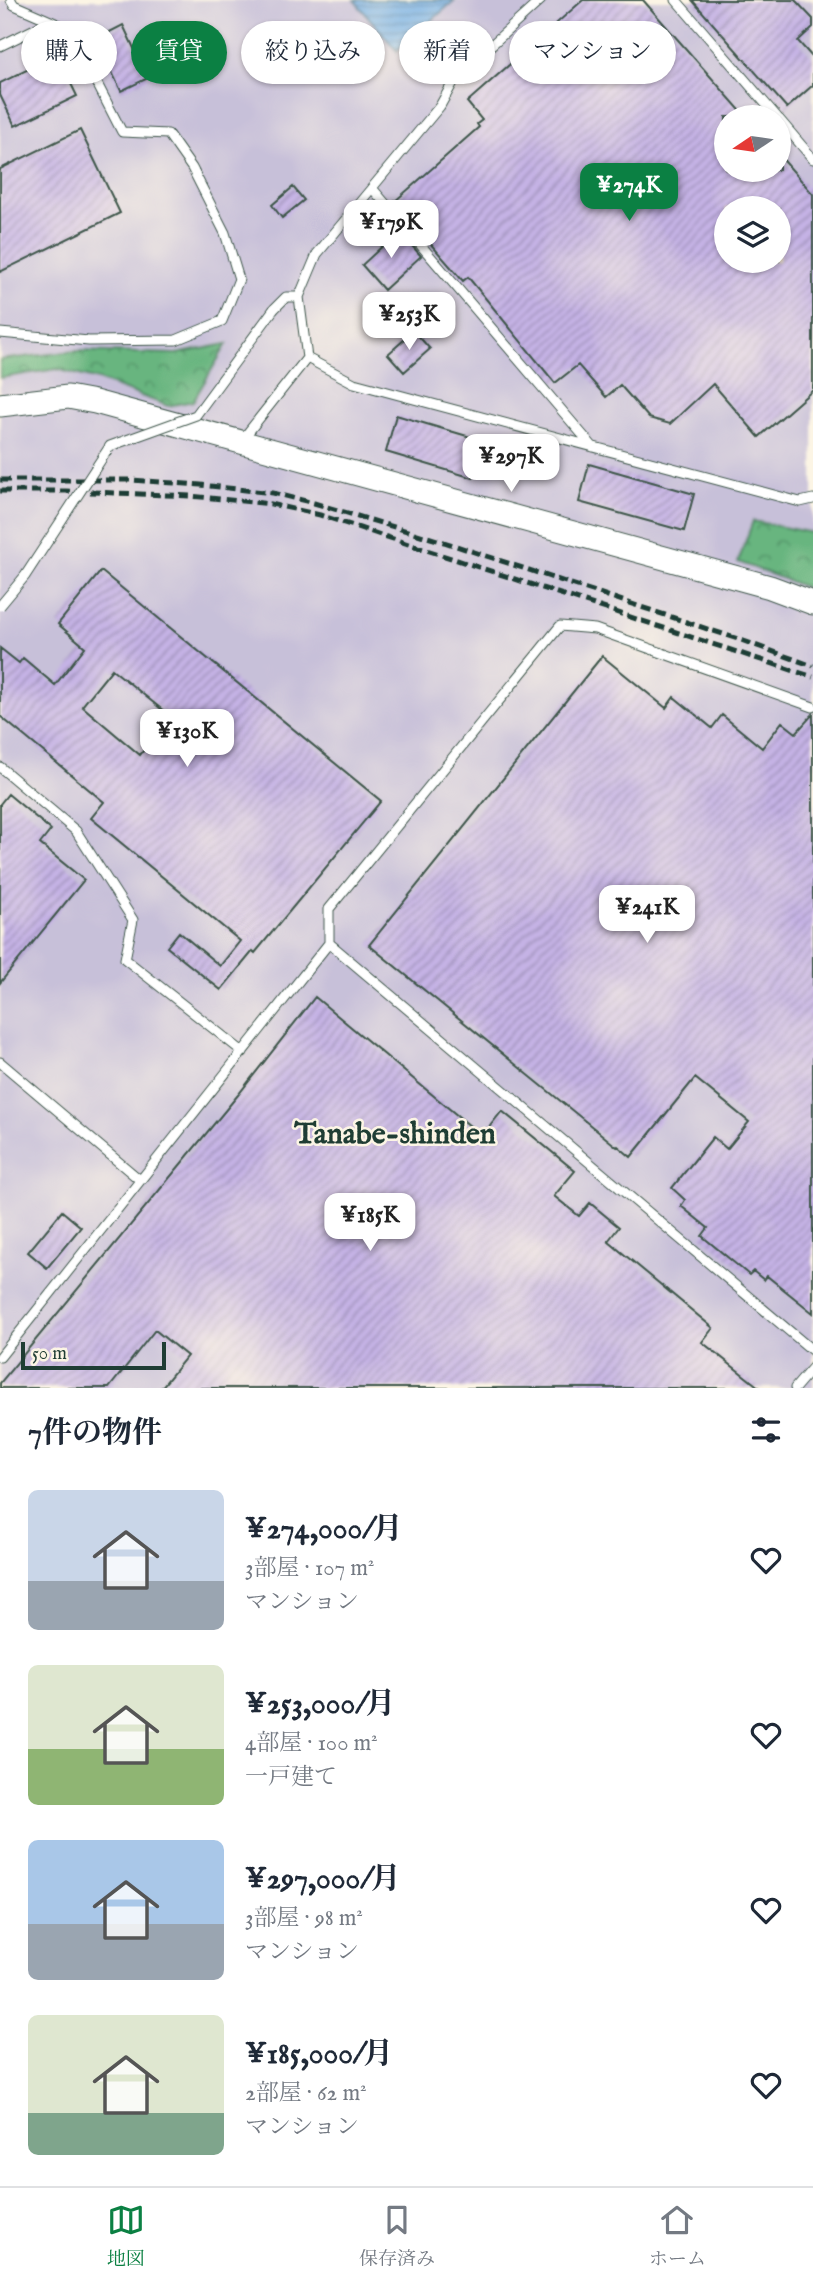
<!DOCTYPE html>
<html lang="ja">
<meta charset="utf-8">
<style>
body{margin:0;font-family:"IM FELL English","Noto Serif JP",serif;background:#f6f6f7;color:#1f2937;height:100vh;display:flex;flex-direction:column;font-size:26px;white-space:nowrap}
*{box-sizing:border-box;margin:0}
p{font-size:23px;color:#747a83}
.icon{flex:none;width:38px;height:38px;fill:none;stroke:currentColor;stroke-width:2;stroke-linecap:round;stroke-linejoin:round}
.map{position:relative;height:1388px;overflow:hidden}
.drawer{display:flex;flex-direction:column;background:#fff;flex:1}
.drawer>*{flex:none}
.guide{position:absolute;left:21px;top:21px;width:772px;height:63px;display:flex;gap:14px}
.needle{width:46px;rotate:257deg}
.buttons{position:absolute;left:714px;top:105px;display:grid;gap:14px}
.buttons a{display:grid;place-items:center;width:77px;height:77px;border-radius:50%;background:#fff;box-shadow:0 2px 5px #0004;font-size:35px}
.scale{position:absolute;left:21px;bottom:18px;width:145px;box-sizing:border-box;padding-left:7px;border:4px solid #1f3d34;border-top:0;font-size:19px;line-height:24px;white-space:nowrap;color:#1f3d34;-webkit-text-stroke:5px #fcf5e5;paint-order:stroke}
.price{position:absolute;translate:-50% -60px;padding:0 16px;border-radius:14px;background:#fff;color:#222;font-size:23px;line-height:46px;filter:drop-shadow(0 2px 4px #0008)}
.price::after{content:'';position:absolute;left:50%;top:42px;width:21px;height:16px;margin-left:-10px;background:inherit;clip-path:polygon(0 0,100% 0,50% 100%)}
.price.selected{background:#0b8043;color:#fff}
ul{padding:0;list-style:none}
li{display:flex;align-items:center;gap:21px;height:175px;padding:0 28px}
li span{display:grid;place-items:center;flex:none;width:196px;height:140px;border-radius:10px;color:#555}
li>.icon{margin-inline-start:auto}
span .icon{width:84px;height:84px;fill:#fffc;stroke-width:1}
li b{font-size:30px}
h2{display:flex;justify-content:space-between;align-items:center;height:84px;padding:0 28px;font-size:30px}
.chip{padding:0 24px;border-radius:32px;background:#fff;box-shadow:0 2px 5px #0004;font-size:24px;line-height:63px}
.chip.selected{background:#0b8043;color:#fff}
.dock{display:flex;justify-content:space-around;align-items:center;height:98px;border-top:2px solid #e0e1e3;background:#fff;font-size:19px;color:#747a83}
.dock a{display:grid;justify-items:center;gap:4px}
.dock .selected{color:#0b8043}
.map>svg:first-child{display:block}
.industrial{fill:#c7c0d9;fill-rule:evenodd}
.forest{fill:url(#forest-crowns);stroke:#43795a;stroke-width:2}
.water{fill:url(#water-rules);stroke:#4a768d;stroke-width:2}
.building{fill:url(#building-hatch);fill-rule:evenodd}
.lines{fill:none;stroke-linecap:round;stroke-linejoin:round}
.service-casing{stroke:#3e564a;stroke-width:11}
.tertiary-casing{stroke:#3e564a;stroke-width:25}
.service{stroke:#fff;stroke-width:9}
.tertiary{stroke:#fff;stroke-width:23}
.rail{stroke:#1f3d34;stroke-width:5;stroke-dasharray:10 5;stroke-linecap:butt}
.service-bridge-casing{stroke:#3e564a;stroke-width:11;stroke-linecap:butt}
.service-bridge{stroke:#fff;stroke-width:9}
.labels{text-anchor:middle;stroke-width:5;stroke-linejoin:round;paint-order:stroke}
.neighbourhood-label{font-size:30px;font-weight:bold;fill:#1f3d34;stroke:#fcf5e5}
</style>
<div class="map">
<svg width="813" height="1388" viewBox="0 0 813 1388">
<defs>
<pattern id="forest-crowns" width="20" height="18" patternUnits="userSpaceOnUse" patternTransform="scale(1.75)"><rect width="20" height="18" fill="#67b57f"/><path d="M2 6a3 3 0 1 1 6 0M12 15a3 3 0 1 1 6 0" fill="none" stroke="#549469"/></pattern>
<pattern id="water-rules" width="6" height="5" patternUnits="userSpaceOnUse" patternTransform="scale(1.75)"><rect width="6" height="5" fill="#76b0e6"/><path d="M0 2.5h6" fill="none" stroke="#6090bb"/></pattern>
<pattern id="building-hatch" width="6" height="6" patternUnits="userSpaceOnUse" patternTransform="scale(1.75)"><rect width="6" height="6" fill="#c5b2e5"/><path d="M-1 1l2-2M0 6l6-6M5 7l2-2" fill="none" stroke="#9f92ba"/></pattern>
</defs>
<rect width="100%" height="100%" fill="#fcf5e5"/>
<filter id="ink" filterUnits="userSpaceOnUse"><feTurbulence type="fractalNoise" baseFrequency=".0143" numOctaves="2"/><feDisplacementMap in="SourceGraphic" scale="14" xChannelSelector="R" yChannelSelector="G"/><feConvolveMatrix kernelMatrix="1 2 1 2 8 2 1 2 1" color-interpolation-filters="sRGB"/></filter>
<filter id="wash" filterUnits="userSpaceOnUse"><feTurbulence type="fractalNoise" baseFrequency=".00686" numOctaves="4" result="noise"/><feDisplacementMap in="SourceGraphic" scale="28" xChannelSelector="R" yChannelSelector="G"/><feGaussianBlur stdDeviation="1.57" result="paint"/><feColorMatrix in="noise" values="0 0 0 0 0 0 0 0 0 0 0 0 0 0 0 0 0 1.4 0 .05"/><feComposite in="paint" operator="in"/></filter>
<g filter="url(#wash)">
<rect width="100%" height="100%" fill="#f1e3c5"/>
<path class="industrial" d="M0,0h354l43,50 58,-50h358v1388h-813zM726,117h53v53h-53zM726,208h53v53h-53z"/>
<path class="forest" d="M227,344l-34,57 -25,5 -70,-26 -41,-11 -57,9v-18l76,-9 100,3z
M753,521l60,12v57l-75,-28z"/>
<path class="water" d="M354,0h101l-58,51z"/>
<g id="blocks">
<path class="building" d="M583,0h60l103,117h-20v53h53v-15l34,39v196l-54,47 -46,-53 -43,40 -21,-6 -29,-33 -14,12 -28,-32 -23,18 -87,-106 -5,4 -69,-79 85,-75 -2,-3 5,-4 -15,-18zM726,208h53v53h-53z
M692,0h103l18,19v8l-15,14 15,17v27l-26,23z
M123,25l25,53 -27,13 -25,-52z
M298,30l9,12 -44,34 -9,-13z
M57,55l20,41 -62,30 -15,-31v-12z
M80,130l40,83 -120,59v-103z
M293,187l11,13 -22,18 -10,-13z
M399,231l22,25 -37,34 -22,-25z
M414,331l16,18 -26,23 -16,-18z
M396,415l88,26 -11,37 -87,-26z
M589,464l105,30 -10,37 -105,-29z
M101,571l280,230 -126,152 -2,-2 -32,39 -54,-43 12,-15 41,34 20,-25 -149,-123 13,-16 -104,-86v-68l19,15 4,-5 32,27 30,-38 -27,-23zM112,669l59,48 -31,38 -58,-49z
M602,656l64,52 8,-11 38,31 10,-13 40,33 20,-26 14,11 17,-19v599l-46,-37 -3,4 -11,-9 -4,4 -47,-39 6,-8 -27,-22 4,-6 -13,-12 41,-51 14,12 22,-27 -54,-44 -64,79 -13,-11 -1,1 -248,-202z
M8,794l43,36 -11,14 44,36 -84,103v-179z
M315,997l167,139 20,-25 73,60 -21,25 25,20 11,-13 29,24 -11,14 105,87 -11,14 58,46h-599l26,-32 -32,-26 -46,58h-109v-5l238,-288z
M62,1211l19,16 -34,41 -19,-16z"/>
</g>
</g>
<g filter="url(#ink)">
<use href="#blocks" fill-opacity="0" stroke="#3e564a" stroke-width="2"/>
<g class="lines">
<g class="service-casing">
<path id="service" d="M541,0l-85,77 -16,29 -123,148 -18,43 8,61 47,25 446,119 13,-3
M676,0l101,117
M0,46l51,-25
M779,119l34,40
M372,188l221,259
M274,309l12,-12h13
M0,333l89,8 87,-1 46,-19 17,-42 -14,-46 -33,-65 -24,-34 -46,-2 -53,-103 -55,-24 -3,-5
M242,440l65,-82
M0,767l76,64 57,89 -8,39 118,93
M329,943l484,408
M0,1062l140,118
M0,1357l329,-414v-34l231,-283 35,3 218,78
M795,1388l18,-21"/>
</g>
<g class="tertiary-casing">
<path id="tertiary" d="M0,405l68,-8 27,5 675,185 43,16"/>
</g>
<use href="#service" class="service"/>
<use href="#tertiary" class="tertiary"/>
<path class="rail" d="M0,480h132l69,5 72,8 41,10 130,39 297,98 72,26
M0,491h66l125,5 80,8 49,11 493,162"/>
<g class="service-bridge-casing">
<path id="service-bridge" d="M0,606l25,-30 85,-130 86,-31 78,-106"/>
</g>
<use href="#service-bridge" class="service-bridge"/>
</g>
</g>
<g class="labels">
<g class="neighbourhood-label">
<text x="395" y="1143">Tanabe-shinden</text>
</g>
</g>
</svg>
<div class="buttons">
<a><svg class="needle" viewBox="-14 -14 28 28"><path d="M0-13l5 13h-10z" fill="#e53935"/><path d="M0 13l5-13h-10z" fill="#747a83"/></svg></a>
<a><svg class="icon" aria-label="layers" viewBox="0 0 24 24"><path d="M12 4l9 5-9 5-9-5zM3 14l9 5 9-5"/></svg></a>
</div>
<div class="scale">50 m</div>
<b class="price selected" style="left:629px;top:223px">¥274K</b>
<b class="price" style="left:391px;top:260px">¥179K</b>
<b class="price" style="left:409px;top:352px">¥253K</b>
<b class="price" style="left:511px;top:494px">¥297K</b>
<b class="price" style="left:187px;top:769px">¥130K</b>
<b class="price" style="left:647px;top:945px">¥241K</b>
<b class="price" style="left:370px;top:1253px">¥185K</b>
<div class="guide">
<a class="chip">購入</a>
<a class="chip selected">賃貸</a>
<a class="chip">絞り込み</a>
<a class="chip">新着</a>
<a class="chip">マンション</a>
</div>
</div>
<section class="drawer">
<h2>7件の物件<svg class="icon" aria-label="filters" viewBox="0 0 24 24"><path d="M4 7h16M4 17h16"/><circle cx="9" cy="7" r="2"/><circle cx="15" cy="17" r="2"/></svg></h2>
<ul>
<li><span style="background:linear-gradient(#c9d6e8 65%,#9aa5b1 0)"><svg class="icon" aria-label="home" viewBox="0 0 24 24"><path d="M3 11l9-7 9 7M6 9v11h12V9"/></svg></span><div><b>¥274,000/月</b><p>3部屋 · 107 m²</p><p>マンション</p></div><svg class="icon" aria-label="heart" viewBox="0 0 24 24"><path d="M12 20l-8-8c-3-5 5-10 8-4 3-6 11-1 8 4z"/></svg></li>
<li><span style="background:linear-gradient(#dfe7d0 60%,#8fb573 0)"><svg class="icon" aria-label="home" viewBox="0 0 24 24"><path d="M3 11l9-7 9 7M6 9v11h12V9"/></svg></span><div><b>¥253,000/月</b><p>4部屋 · 100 m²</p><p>一戸建て</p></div><svg class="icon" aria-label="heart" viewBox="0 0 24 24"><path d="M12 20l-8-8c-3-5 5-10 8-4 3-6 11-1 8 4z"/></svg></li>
<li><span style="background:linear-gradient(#a9c7e8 60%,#9aa5b1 0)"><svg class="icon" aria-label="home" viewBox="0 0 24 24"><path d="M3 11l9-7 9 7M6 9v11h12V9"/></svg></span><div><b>¥297,000/月</b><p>3部屋 · 98 m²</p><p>マンション</p></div><svg class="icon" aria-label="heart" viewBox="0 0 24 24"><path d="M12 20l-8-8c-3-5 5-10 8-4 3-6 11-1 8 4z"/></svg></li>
<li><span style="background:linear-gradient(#dfe7d0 70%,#7fa58c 0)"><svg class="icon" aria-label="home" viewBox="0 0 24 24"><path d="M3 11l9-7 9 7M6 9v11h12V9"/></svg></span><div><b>¥185,000/月</b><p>2部屋 · 62 m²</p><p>マンション</p></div><svg class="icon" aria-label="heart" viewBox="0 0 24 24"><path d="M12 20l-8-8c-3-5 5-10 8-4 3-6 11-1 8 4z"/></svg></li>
</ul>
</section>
<nav class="dock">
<a class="selected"><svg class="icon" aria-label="map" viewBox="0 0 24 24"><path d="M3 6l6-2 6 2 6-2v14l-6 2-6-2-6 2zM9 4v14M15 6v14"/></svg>地図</a>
<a><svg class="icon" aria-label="saved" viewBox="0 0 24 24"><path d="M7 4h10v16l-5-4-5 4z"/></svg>保存済み</a>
<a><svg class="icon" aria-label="home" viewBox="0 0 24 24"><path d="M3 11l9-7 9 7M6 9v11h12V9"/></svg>ホーム</a>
</nav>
